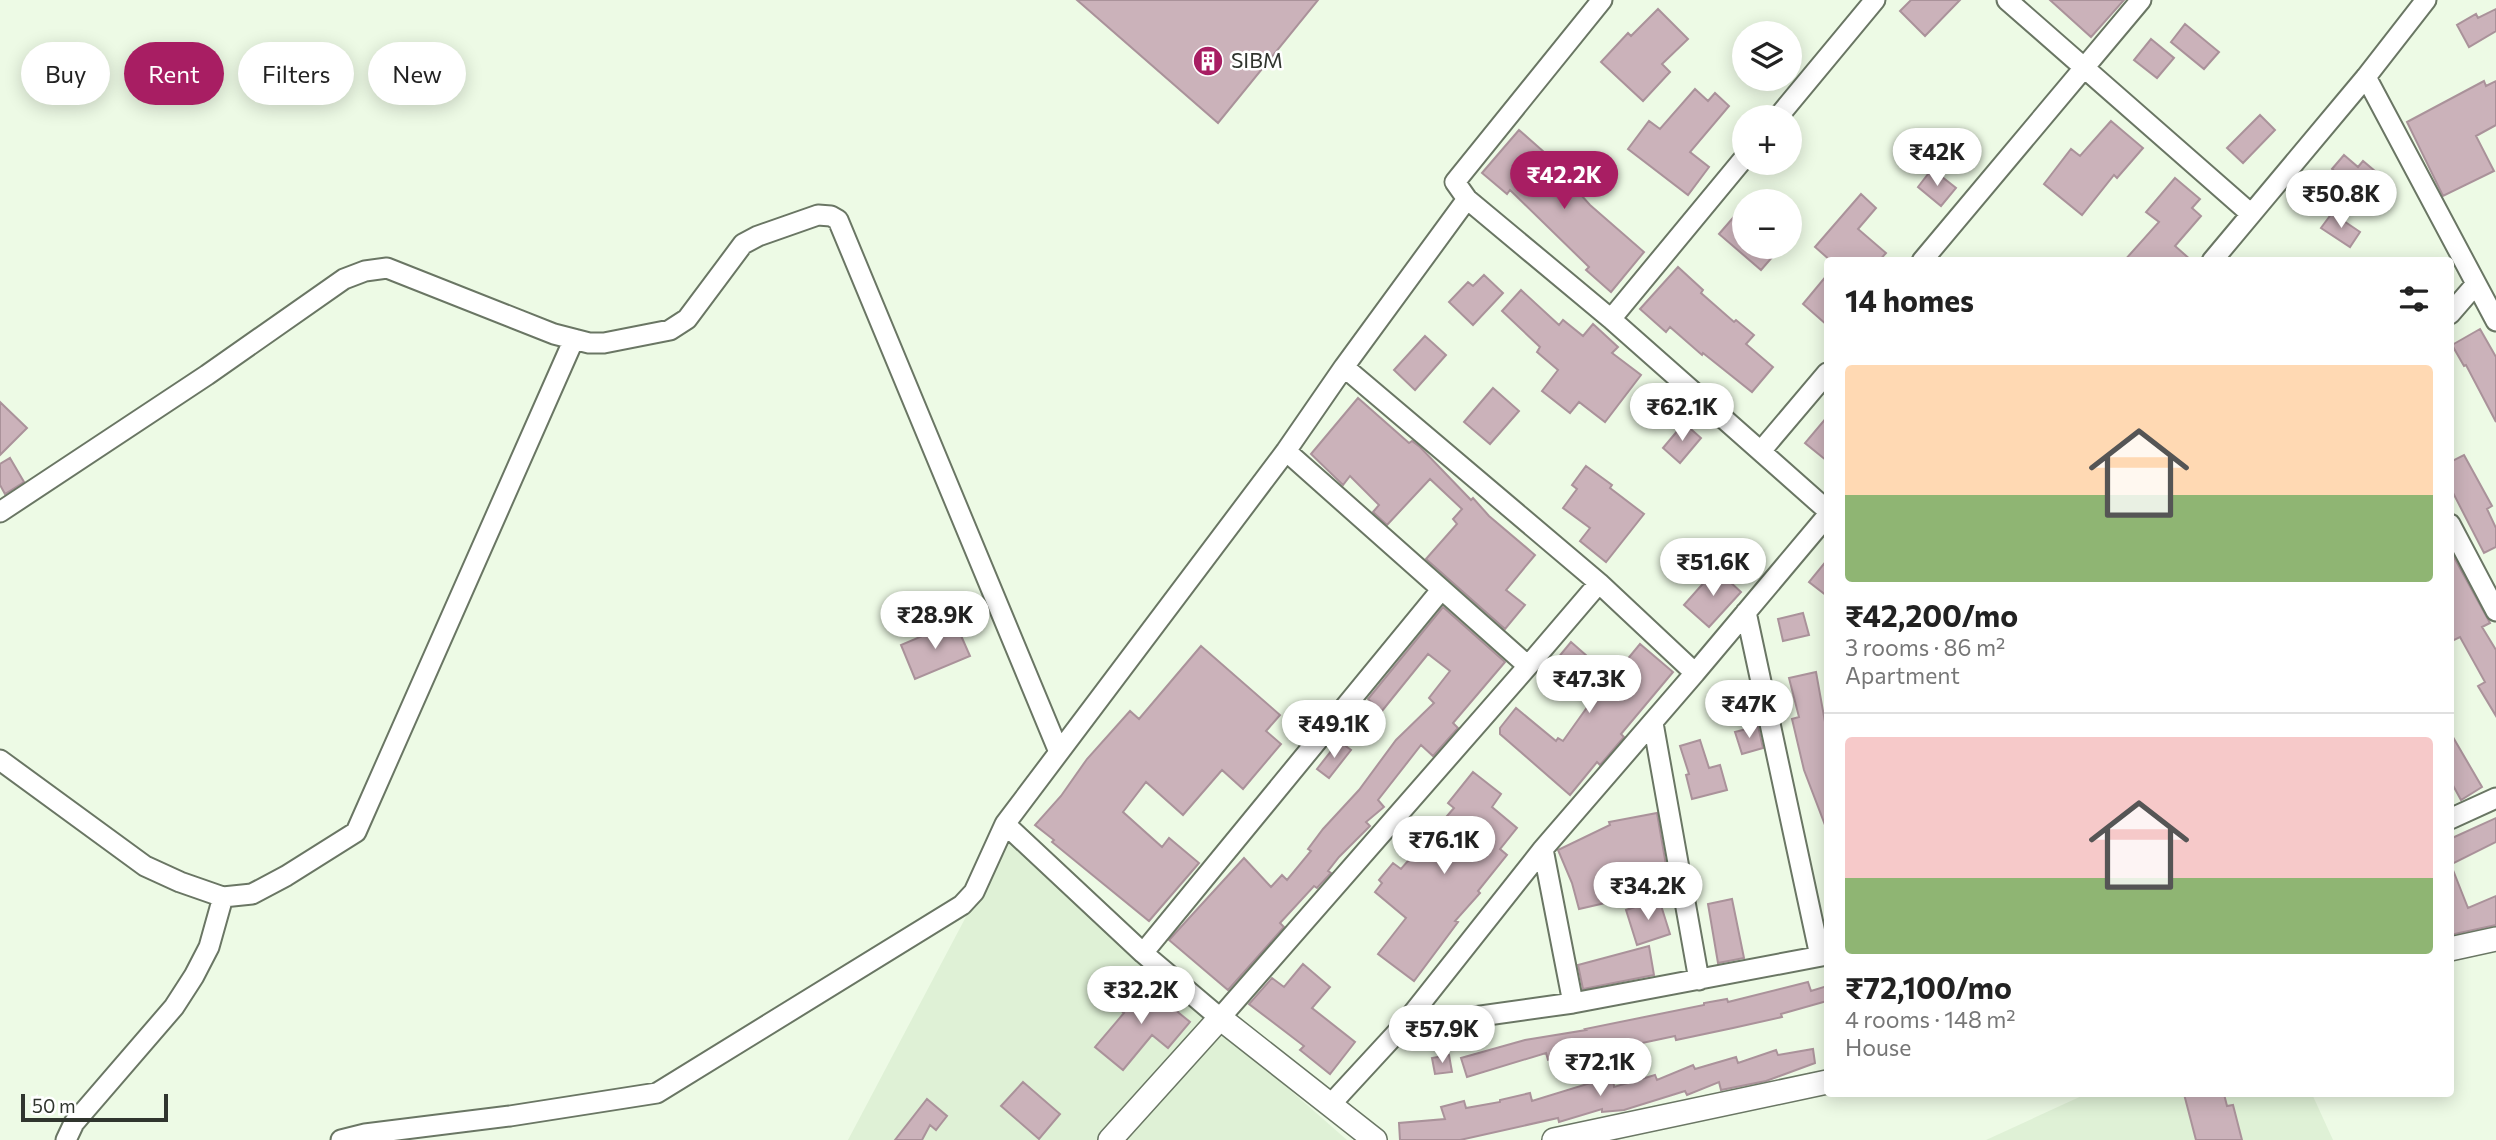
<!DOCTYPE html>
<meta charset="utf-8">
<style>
body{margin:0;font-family:Commissioner,sans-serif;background:#f2f2f2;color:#222;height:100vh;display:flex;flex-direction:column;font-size:26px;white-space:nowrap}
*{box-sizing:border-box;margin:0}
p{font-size:23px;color:#767676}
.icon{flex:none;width:38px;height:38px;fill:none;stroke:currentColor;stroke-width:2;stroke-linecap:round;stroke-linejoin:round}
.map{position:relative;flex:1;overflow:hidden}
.side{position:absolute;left:1824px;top:257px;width:630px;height:840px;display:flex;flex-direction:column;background:#fff;border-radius:7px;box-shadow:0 4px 18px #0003}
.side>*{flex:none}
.guide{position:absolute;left:21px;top:42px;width:665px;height:63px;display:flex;gap:14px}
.fabs{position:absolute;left:1732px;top:21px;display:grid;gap:14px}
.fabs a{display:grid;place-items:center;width:70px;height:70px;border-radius:50%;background:#fff;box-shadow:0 4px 18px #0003;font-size:35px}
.scale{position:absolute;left:21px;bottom:18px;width:147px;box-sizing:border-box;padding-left:7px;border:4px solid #30352e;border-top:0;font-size:19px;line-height:24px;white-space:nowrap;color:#30352e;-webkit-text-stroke:5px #fff;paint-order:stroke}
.price{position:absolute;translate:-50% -60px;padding:0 16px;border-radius:24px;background:#fff;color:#222;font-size:23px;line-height:46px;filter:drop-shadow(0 2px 4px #0008)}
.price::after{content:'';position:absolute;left:50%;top:42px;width:21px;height:16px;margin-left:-10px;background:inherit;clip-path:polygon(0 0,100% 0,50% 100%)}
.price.active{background:#a81e63;color:#fff}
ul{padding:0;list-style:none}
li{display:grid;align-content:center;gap:14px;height:371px;padding:0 21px}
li+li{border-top:2px solid #e0e0e0}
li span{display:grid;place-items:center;height:217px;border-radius:7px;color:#555}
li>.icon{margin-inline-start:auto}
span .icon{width:126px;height:126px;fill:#fffc;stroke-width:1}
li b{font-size:30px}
h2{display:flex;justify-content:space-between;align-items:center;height:84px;padding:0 21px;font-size:30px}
.pill{padding:0 24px;border-radius:32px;background:#fff;box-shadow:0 4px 18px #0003;font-size:24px;line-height:63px}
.pill.active{background:#a81e63;color:#fff}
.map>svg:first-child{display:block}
.built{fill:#dff1d6}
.building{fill:#cbb2ba;stroke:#aa929a;stroke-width:2}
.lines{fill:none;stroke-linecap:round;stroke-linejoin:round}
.minor-casing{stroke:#6a7664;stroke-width:23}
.tertiary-casing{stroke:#6a7664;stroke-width:26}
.minor{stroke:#fff;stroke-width:19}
.tertiary{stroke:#fff;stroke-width:23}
.labels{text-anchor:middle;stroke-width:5;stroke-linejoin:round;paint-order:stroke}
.poi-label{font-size:21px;fill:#30352e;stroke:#fff;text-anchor:start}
</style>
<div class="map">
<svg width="2496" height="1140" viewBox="0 0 2496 1140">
<rect width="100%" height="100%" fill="#edfae5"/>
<path class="built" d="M1006,841l341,299h-499z
M2086,1094h226l21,46h-347z"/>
<path class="building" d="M1077,0h241l-100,123z
M1911,0h49l-35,36 -25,-25z
M2050,0h74l-33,37z
M1658,9l30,30 -26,25 8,8 -27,29 -42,-39 27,-29 3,3z
M2496,9v22l-27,16 -12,-22 19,-11 2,4z
M2185,24l34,28 -15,17 -33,-27z
M2151,39l23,19 -17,20 -23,-18z
M2484,81l2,5 10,-5v44l-20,11 18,35 -51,25 -36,-74z
M1695,89l13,12 7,-8 14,13 -39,46 19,15 -21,28 -60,-46 21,-28 11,8z
M2260,115l15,15 -32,33 -16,-15z
M2111,121l32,27 -26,30 -3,-3 -32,40 -38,-31 27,-35 9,7z
M1519,130l25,22 -4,4 31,30 1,-1 18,20 54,47 -33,40 -25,-22 3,-3 -79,-77 -3,4 -25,-21z
M2344,155l14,12 5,-6 12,10 -3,3 19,16 -17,21 -31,-25 3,-5 -14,-12z
M1932,169l24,19 -15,18 -23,-19z
M2175,178l25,21 -8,9 9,8 -26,30 17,15h-68l35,-39 -13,-10z
M1861,194l15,14 -18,21 28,24 -7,8h-48l-16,-14z
M1745,204v43h36l-20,23 -42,-36z
M2332,213l28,19 -10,15 -29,-19z
M1678,267l25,23 -2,3 33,29 2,-2 18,15 -8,9 27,23 -21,25 -49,-39 -1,2 -32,-28 -4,5 -26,-23z
M1484,275l19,18 -30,32 -24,-23 19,-20 5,4z
M1827,275v50l-24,-21z
M1521,290l38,35 4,-5 20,16 10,-12 25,23 -6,6 29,22 -36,47 -26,-20 -9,11 -28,-22 16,-21 -21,-18 3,-5 -38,-36z
M2480,329l16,28v65l-30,-57 -2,1 -12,-21z
M1425,336l21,19 -31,35 -21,-20z
M1493,388l26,23 -29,33 -26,-22z
M1358,398l51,45 3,-2 8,6 51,53 2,-2 16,18 46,39 -29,35 19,15 -20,24 -79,-70 31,-35 -4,-5 9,-10 -32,-30 -43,46 -14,-13 6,-7 -29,-29 -7,9 -32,-31z
M0,402l27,26 -27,27z
M1827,417v44l-22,-18z
M1684,423l17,15 -21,25 -17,-15z
M2464,455l28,51 -5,3 9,19v19l-12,6 -34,-66v-25z
M10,458l14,24 -19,12 -5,-9v-21z
M1586,466l26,19 -2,3 34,26 -38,48 -26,-21 10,-13 -27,-20 14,-19 -5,-4z
M2450,550l40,73 -8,4 14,23v66l-18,-30 7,-4 -25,-45 -10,5z
M1827,560v36l-18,-14z
M1716,569l25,23 -32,35 -25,-22z
M1443,607l62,55 -52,61 5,5 -25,28 -12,-11 -43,55 6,7 -18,15 4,4 -31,31 -11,14 3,2 -14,15 -3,-2 -34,37 4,4 -56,63 -59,-50 75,-82 27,29 11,-12 5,5 24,-29 -3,-2 15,-20 36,-39 37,-50 38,-37 -5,-5 21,-27 -22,-17 -46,57 -14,-12z
M1803,613l6,22 -26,6 -5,-22z
M955,622l15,34 -55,23 -14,-34z
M1571,642l41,36 28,-34 33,28 -52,62 3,3 -24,28 -3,-3 -27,33 -70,-61v-6l16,-20 40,33 2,-3 5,3 30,-42 -41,-34z
M1201,646l79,69 -14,16 15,13 -38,45 -21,-19 -39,45 -37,-33 -23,30 39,35 7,-9 30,25 -50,58 -97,-79 2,-2 -19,-15 26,-29 26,-37 43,-48 9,8z
M1816,672l11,61v92h-2l-21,-55 -12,-51 7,-2 -10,-39z
M1758,726l5,22 -21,6 -7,-22z
M2450,732l32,55 -21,13 -11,-20z
M1700,740l9,28 11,-3 7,25 -35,9 -6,-24 3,-1 -9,-28z
M1339,741l12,9 -22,28 -12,-9z
M1473,772l28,22 -9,13 25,21 -17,21 7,6 -29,36 2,2 -25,28 3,1 -44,59 -36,-27 28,-36 -31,-26 7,-9 -3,-3 14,-17 8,6 53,-61 -6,-5z
M1657,813l9,52 -58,10 6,26 -35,8 -7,-26 -14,-33 52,-25 -1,-3z
M2496,818v24l-46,23v-26z
M2451,865l17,43 28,-12v29l-46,10z
M1659,899l11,35 -33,11 -11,-35z
M1732,899l12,59 -26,5 -10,-59z
M1649,946l5,29 -71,14 -5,-24z
M1303,964l27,23 -18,21 43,34 -25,32 -30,-24 4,-4 -55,-42 23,-26 12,9z
M1141,982l49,40 -22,26 -16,-13 -29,35 -28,-23 29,-34 -5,-4z
M1808,982l3,9 16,-5v15l-46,13 1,3 -49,11 -57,12 -1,-4 -66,14v2l-61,8 -2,-7 -79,24 -6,-19 64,-18 61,-10 -1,-1 119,-24v-2l23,-4 1,3z
M1813,1049l2,14 -49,18 -45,9 -2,-8 -32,13 -2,-4 -61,19 -22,2v-3l-43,13 -1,-4 -98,22h-60l-1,-17 46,-4 -4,-12 23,-6 2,7 34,-6v-2l30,-7 2,8 81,-25 1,11 41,-12 2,5 36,-15 2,4 41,-12 2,6 38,-13 2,5z
M1449,1055l3,17 -17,2 -3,-16z
M1023,1082l37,32 -21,25 -38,-33z
M2184,1094h40l3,12 6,-1 9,35h-46z
M927,1099l20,17 -11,14 -6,-5 -8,15h-27z"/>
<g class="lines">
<g class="minor-casing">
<path id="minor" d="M1602,0l-147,182 12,17 144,120
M2007,0l244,214
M2366,77l130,244
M1778,117l97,-117
M1745,157l-134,162 216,191
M1467,199l-123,168 -58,84 -281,373 138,129 77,65 308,-352
M1922,261l219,-261
M2212,261l154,-184 60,-77
M2450,314l26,-30
M1344,367l255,216
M1286,451l242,215 71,-83 96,90 132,-157
M1761,451l66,-78
M0,512l207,-137 137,-96 21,-8 22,-3 167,66 35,9h15l66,-13 17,-11 56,-75 15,-8 60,-21 13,1 7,4 221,532
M2450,524l46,87
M1746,612l74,344
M1653,723l46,257
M0,760l145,106 35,16 43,15 29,-3 34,-18 70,-44 218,-493
M2450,819l46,-21
M1543,849l30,154
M1143,953l298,-363
M1402,1027l171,-24 254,-48
M1331,1104l71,-77 141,-178 152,-176
M66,1140l8,-17 100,-116 20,-31 15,-29 14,-50
M341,1140l24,-6 145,-18 147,-23 305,-188 12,-13 31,-68"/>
</g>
<g class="tertiary-casing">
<path id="tertiary" d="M2450,949l46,-10
M1110,1140l110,-122 155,122
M1554,1140l273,-58"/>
</g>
<use href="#minor" class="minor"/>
<use href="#tertiary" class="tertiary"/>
</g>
<defs>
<g id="building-disc" transform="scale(1.575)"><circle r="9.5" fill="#a81e63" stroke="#fff"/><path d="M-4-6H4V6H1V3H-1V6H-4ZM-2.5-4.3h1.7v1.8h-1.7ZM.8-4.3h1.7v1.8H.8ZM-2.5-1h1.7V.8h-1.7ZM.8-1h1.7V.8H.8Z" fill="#fff"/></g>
</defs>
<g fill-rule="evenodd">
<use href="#building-disc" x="1208" y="61"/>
</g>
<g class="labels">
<g class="poi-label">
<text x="1231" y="68">SIBM</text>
</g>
</g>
</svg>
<div class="fabs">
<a><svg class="icon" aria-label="layers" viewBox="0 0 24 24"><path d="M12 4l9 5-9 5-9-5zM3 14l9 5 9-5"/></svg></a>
<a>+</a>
<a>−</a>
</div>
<div class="scale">50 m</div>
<b class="price" style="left:1937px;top:188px">₹42K</b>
<b class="price active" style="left:1564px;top:211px">₹42.2K</b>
<b class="price" style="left:2341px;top:230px">₹50.8K</b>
<b class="price" style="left:1682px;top:443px">₹62.1K</b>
<b class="price" style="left:1713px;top:598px">₹51.6K</b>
<b class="price" style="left:935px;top:651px">₹28.9K</b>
<b class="price" style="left:1589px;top:715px">₹47.3K</b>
<b class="price" style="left:1749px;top:740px">₹47K</b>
<b class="price" style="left:1334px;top:760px">₹49.1K</b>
<b class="price" style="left:1444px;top:876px">₹76.1K</b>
<b class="price" style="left:1648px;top:922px">₹34.2K</b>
<b class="price" style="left:1141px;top:1026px">₹32.2K</b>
<b class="price" style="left:1442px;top:1065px">₹57.9K</b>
<b class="price" style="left:1600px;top:1098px">₹72.1K</b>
<div class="guide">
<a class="pill">Buy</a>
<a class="pill active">Rent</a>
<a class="pill">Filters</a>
<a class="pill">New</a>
</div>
<section class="side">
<h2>14 homes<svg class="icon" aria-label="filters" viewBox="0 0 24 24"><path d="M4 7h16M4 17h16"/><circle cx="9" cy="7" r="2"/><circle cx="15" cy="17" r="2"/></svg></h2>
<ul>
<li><span style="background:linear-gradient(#ffd9b3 60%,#8fb573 0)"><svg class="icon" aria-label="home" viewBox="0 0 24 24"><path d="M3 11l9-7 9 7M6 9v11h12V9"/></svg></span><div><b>₹42,200/mo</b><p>3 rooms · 86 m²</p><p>Apartment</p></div></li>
<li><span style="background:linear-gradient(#f6c9c9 65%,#8fb573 0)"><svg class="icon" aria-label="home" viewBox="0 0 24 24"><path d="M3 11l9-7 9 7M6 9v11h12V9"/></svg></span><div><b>₹72,100/mo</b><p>4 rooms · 148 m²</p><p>House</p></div></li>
</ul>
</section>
</div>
